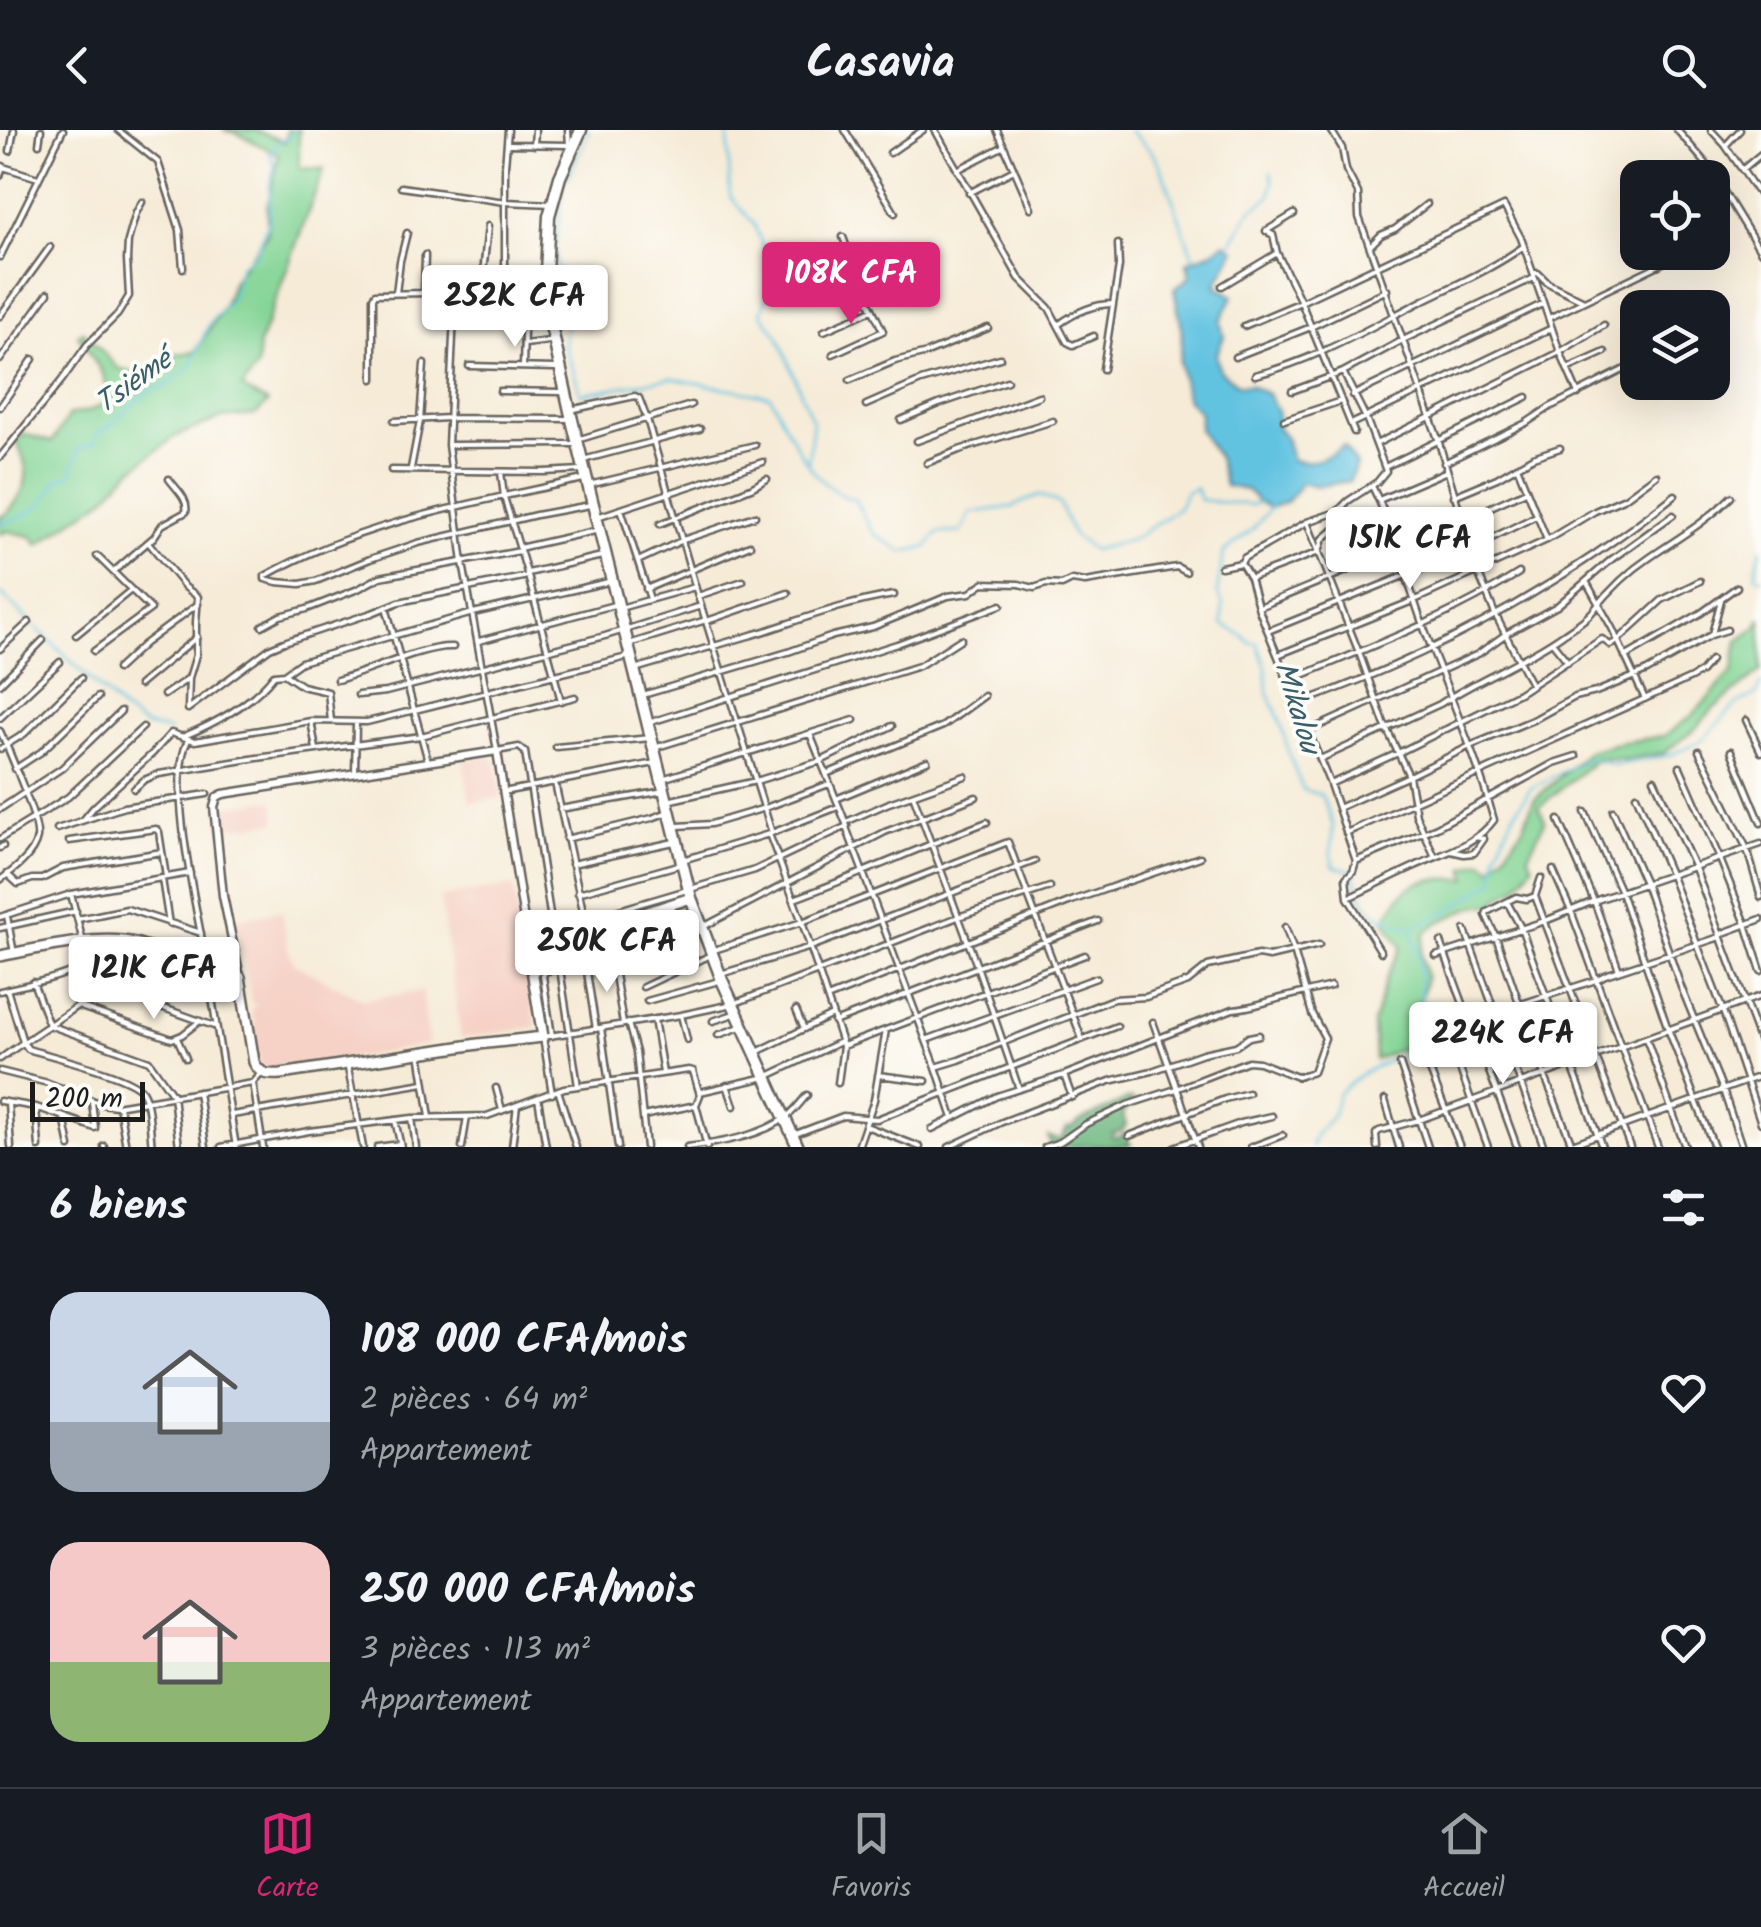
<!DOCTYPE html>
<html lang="fr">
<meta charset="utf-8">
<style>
body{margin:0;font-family:Kalam,sans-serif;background:#20242c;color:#f1f3f6;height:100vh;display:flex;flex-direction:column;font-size:38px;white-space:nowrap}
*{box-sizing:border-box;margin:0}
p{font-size:32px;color:#9ea1a6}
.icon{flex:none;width:55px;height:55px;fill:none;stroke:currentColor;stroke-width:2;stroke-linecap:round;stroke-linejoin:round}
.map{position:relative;height:1017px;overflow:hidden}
.details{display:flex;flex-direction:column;background:#171b24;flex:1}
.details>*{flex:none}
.fabs{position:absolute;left:1620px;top:30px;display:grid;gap:20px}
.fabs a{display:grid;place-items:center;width:110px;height:110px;border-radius:20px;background:#171b24;box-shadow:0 10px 40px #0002;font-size:50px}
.scale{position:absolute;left:30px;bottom:25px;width:115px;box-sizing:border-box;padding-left:10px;border:5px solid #1c1c1c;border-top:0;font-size:28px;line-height:35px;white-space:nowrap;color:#1c1c1c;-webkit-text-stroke:8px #fdfcf7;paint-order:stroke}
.price{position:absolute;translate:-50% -85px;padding:0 22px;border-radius:10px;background:#fff;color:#222;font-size:32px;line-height:65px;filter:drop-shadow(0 2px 5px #0008)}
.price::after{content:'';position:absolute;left:50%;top:60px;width:30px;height:22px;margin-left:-15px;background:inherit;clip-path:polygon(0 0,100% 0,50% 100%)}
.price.active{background:#db2777;color:#fff}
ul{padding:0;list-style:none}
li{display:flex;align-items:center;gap:30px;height:250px;padding:0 50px}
li span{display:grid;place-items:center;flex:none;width:280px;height:200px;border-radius:30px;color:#555}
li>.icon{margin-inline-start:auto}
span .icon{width:120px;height:120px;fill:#fffc;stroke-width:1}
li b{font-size:42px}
h2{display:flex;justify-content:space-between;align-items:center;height:120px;padding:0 50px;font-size:42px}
header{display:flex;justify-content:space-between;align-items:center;height:130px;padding:0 50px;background:#171b24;font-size:45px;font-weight:700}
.tabs{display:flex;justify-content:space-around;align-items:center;height:140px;border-top:2px solid #363941;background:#171b24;font-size:28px;color:#9ea1a6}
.tabs a{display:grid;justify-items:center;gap:5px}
.tabs .active{color:#db2777}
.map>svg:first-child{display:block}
.built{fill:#f6d1c6}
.green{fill:#83d495;stroke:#507858;stroke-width:2.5}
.forest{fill:#6ab67e;stroke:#43694d;stroke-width:2.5}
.water{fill:#62c3e1;stroke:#3f707e;stroke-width:2.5}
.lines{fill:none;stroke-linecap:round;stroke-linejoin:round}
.stream{stroke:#62c3e1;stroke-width:2.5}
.minor-casing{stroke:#68645d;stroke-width:9}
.tertiary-casing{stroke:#68645d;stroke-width:11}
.primary-casing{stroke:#68645d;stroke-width:14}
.trunk-casing{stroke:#68645d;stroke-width:15}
.minor{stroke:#fff;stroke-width:4}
.tertiary{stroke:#fff;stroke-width:6}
.primary{stroke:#fff;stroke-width:9}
.trunk{stroke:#fff;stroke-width:10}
.labels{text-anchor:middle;stroke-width:8;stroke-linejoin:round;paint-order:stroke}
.water-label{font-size:30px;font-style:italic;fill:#385f6b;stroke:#fdfcf7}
</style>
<header><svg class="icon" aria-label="back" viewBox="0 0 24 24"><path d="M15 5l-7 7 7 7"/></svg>Casavia<svg class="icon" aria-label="search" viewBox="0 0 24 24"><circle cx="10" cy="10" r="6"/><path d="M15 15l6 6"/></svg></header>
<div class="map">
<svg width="1761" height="1017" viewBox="0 0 1761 1017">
<rect width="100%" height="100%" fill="#fdfcf7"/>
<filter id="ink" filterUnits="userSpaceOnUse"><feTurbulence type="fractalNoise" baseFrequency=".01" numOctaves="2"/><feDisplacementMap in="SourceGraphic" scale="20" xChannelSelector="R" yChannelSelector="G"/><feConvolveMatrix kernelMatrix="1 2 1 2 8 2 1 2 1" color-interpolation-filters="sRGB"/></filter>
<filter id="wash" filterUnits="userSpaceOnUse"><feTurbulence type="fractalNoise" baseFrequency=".0048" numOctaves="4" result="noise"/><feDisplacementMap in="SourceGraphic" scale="40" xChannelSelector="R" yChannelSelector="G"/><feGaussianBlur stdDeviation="2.25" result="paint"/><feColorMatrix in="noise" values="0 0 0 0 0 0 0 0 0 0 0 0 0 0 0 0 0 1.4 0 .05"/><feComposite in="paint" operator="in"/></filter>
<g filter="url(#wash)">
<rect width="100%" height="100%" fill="#f6ebd7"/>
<path class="built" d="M489,626l7,5 5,37 -31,5 -7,-43z
M274,670l3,22 -57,7 -2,-22z
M513,756l23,141 -75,11 -21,-141z
M282,781l6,38 6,15 69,36 59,-9 7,53 -148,27 -18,-1 -4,-5 -5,-40 4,-4h-5l-1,-13 5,-2 -6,-5 -9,-52 -10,-30z"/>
<path class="green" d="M223,0h32l30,12 2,-12h12v38l25,1 -65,175 -2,23 -15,21 26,15 -13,12 -34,3 -45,18 -45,34 -27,29 -66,46 -5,-8 -25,-6 -8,3v-17c9,-4 12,-10 18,-18 14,-20 8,-38 -2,-58l8,-7 28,8 17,-27 20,-4 22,-11 -8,-26 -25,-39 5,-4 35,37 32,10 16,-23 29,-3 29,-47 9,-25 34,-46v-27l12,-52 -43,-22z
M1761,488v53l-48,38 -18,20 -31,24 -41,7 -25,-2 -59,49 6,14 -17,34 5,10 -17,23 -12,6 -11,10 -18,2 -36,16 -14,11 -4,21 5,24 -9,38 7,23 -49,21 -2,-36 14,-48 14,-29 -16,-26c20,-44 40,-43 83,-42l-3,-11 18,-7 8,7 14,-15 18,-26 11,-27 55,-49 29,-8 46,-7 29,-21 40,-44 5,-30 19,-14z
M685,776l5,14 -60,22 -87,22 -6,-7 5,-8 80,-21z"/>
<path class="forest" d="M1128,969l6,1 -11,14 3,11 -4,6 -9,2 -1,4 6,1 6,-4 7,11 -80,2 -3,-10 13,3 6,-12h5l10,-8z"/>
<path class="water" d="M1225,113l10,6 -19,36 17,11 -13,26 4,14 -8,20 4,15 20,15 9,-1 19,9 9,17 1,18 8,9 6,22c20,5 36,-2 52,-14l12,19 -6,16 -33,5 -16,-3 -13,18 -18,7 -13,-7 -10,-11 -22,-4 -7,-28 -19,-29 1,-16 -13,-13 -8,-38 3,-17 -1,-22 -7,-33 16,-13 -3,-15 21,-8z"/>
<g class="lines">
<path class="stream" d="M728,0l2,66 24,28 12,31 4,33 -9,25 17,23 35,86 -5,40
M1129,0l22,21 10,16 34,95
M567,49l22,-49
M563,63l-8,54 3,35 8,36 -2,26 17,50 89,-16 100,18c21,38 40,92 85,104l18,33 29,19 25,-5 11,-14 24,-1 8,-19 42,-6 27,-12 20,8 14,32 20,15 41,-11 45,-31 7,-16 10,-4 4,12 51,5 10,-4
M1228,118l23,-38 19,-13 3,-16 -2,-9
M1272,376l-19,23 -29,23 -7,40 6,12 -1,20 20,11 8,8h7l9,24 2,25 13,32 9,34 13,32 18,5 12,30 -2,27 2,14 20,5c11,41 21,44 59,58
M0,394c28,-8 45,-17 57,-44l14,-5 8,-27 14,-4 5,-12 9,-3 11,-12 33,-28 11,-1 27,-19 20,-45 23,-27 8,-31 16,-13 13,-33 1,-34 5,-21 -5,-11 8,-11 14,-7v-6
M1761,418l-6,27 6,3
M0,463l123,118 22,15 25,5
M1413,798l35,-17 46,-30 3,-29 15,-35 19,-29 57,-29 28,6 55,-10 31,-15 34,-35 21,-11 4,-11
M1311,1017l5,-13 17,-19 5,-21 26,-22 44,-20 14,-36 -3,-59 -7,-27"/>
</g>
</g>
<g filter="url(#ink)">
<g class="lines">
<g class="minor-casing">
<path id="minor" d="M118,0l40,32 22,68 3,38
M568,0l1,15
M845,0l50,83
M935,0l84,148 30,30 18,34 6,3 21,-9
M997,0l34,78
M1331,0l11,18 4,22 12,23 1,24 78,219 41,136 17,42 37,72
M1677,0l32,37 52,85
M1711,0l14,15 36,52
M39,14l2,-14
M509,14l60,1
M534,15l1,-15
M1726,15l14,-15
M10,21l4,-21
M890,23l33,-23
M0,36l38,12
M1743,39l18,-15
M957,40l45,-23
M0,46l3,-10
M401,57l104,15 47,2
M969,63l45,-23
M1294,84l-28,17 7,4 4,18 24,49 53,130
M1371,115l10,-10 14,-6 32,-25
M0,127l63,-127
M1533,143h5l10,10 36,18
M1222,156l55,-33
M505,160v-124l3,-36
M481,162l7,-66
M396,163l4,-32 7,-28
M424,163l1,-38
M455,163l-7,152 15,118 34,188 22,-4 6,5 27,175
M0,186l50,-69
M1549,188l116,-56
M1058,195c15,-11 35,-21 55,-21
M1244,196l57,-24 203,-96 17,32 39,114 18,42
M824,201l48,-21
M525,214l25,-3
M833,224l50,-23 -23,-47 -17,-47
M1235,227l76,-30 76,-37
M0,230l48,-67
M469,236l87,2
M523,237l1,-35
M1103,239l16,-103 -1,-22
M1567,239l38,-17
M1255,245c59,-14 112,-46 165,-73 36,-18 71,-32 104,-56
M373,249v-81l2,-4 106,-2 65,-6
M850,250l45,-19 32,-8 61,-25
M500,261l61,1
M1292,261l51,-19 60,-32 131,-62
M1353,265l189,-91
M866,275l55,-24 79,-23
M0,277l33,-48
M570,280l65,-14 4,2 8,21 51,177 74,237
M901,290l38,-16 68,-23
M1284,290l57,-19
M394,291l54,-3 119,1
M1351,294l201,-96
M577,310l114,-35
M917,311l122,-45
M1376,314l184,-92 44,-27
M449,315l125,-1
M0,327l62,-77 25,-35 31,-31 11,-18 -2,-36 1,-19 8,-28 6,-11
M583,330l117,-31
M927,333l32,-13 94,-29
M1444,333l82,-40 24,-16 75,-38
M1517,336l30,74
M1385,337l142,-70
M411,338l9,-47 4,-57
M391,340l153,2 37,-2
M501,342l3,25 24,79 33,125
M589,355l166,-40
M1454,366l43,-18 36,-21 27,-9
M1379,370l68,-29
M621,379l29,90
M597,387l166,-55
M1307,392l53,133 24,68 25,53 7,39 19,42
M660,394l91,-36 16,-9
M148,412l37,45 13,10 -2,25v33l-7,23 -1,31
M519,418l76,-17
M638,431l45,-21 72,-24
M1241,433l3,-5 63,-36 30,-10 11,-11 29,-19 9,-11 -20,-53 -23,-46
M1221,437l20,-4 9,15 9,32 71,174 26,77 -3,10 -7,7 2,20 33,54
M113,442l41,-35 8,-12 24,-13c3,-13 -10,-23 -17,-33
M528,443l74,-17
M265,446v3l12,3 23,2 16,-3 54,-22 48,-16 118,-28 54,-10
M265,446c98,-55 210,-73 318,-97
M1250,448l69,-26 4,-13 16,-14 -2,-11
M1587,453l25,45 33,71
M646,459l104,-44
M698,466l45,-15
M386,477l42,154
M1259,477l203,-84 9,-7 55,-25
M620,478l75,-21
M707,491l81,-28
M262,496l18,-10 27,-7 51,-20 22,-12 140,-26
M1268,501l202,-82 66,-33
M1712,504l9,-34
M76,505l55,-45
M479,511l135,-36
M1552,512l16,20
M629,514l77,-24
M0,519l29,-27
M94,521l57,-42 -54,-53
M1278,525l137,-55 132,-60 48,-29 30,-13 31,-23
M1625,527l76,-44 36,-26
M117,539l27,-25 54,-40
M635,539c43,-13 87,-25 130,-38 43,-14 84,-29 129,-36
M284,544l18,12 26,6 3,29
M337,550c32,-8 87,-35 116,-33
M1288,551c79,-33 159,-62 231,-108
M0,554l43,-44
M139,555l58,-48
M164,565l25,-17
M358,565l28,-3 219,-56 96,-30
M643,565l145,-43 45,-16 40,-9 75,-31 22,-3 13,-10 36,1 15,4 12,-4 16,1 10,-5 13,2 92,-15 9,5
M1297,574c139,-49 264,-118 378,-209
M188,579l82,-61 14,-6 88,-29 27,-11 129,-26
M0,588l60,-56
M1746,590l15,32
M311,591l5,28
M648,593l249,-79 104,-39
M0,601c8,17 40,92 37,107 -3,17 -23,32 -37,42
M1308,601l170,-77 28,-20 51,-28 55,-47 61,-44
M182,607c34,-14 70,-33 92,-62l10,-1 17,-12 172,-49 135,-31
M188,610c-23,44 12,181 20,233 9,58 19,116 28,174
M556,617l95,-9
M654,618l265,-82 42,-27
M0,619l24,-15 57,-56
M1699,621l48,98 14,48
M1731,621l30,72
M1320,629l120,-55c39,-26 84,-42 122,-69 10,-7 24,-15 31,-24 16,-20 35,-39 56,-53 29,-20 57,-36 82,-61
M1680,637l40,92 26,65 15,47
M15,639l26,-17 57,-55
M355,643l1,-50
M826,644l117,-48 41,-30
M662,649l192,-59
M1654,649l41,89 66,177
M555,653l30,137
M1330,654l68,-31 121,-60 83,-54 8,6 6,-3 46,-42 38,-19
M134,659l10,-9 15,-6 98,-16 164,-22 154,-39
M503,662l152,-29
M913,665l64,171 42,123
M1636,665l35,81 52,135 38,112
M836,669l91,-38
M667,671l89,-20 65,-20 71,-35
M1338,678l71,-32 61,-30 65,-27 40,-22 21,-5 51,-21 64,-36 16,-5
M0,679l62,-41 59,-57
M560,679l104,-18
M1613,681l32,72 36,104 42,103 19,57
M1585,682l36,80 47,137 46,118
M84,689l10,-12 59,-54 18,-20 24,8 116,-20 56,1 260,-65
M1559,690l35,81 25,69
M846,692l43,-19 76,-27
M678,696l33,-2 54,-16 64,-24
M846,697l90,240 17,51
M57,699l67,-22 83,-13
M1346,703l345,-155 10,-6 10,-12
M769,704l33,88 41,124 -5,37
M0,709l68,-42 75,-70
M566,709l86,-21 16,-6
M69,711l87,-12 3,3 7,45
M0,718l3,-2
M1451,721l13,3 10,-1 10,-14 -8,-2
M686,729l83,-25 69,-27
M1356,731l81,-34 117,-64 22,-7
M572,734l102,-22
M1553,740l18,41 87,236
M7,744l11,10 14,-5h10l21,-11 99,-16
M1541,748l-6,18 95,251
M162,749l7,45
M578,763l104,-29
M71,764l11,44
M1535,766l-8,3 -11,-2 -29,15 -1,3 10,22 48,137 29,73
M1348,768c22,-10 43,-21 65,-31 27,-13 62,-21 81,-47 -18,-65 -45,-126 -69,-189 -18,-48 -30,-99 -53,-145
M794,769c65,-24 127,-52 193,-77
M1507,772l14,26 81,219
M7,786l7,37
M0,787l71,-23 119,-21
M78,789l49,-10 74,24
M0,798l76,-17
M1465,800l79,217
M526,802l59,-12 170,-50 92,-44 -37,-92
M1441,812c23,69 52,136 76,205
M79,813l13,53
M714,820l88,-28 206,-80 74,197
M1436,826l109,-35 49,-20 167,-57
M613,832l10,62
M586,836l10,63
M128,837l81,28
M560,839l18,117
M724,843l87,-26 224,-86
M33,852l16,43 100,36 24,34 6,52
M105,857l109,39
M643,857l68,-32
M7,859l16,53 5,7c22,7 102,26 114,42 8,11 8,42 10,56
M0,861c30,-8 97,-17 108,-51
M827,868l247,-98 126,-43
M647,871l72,-20
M78,876l94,33 10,-4 18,-14
M796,880l8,19
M681,885l6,25
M654,889l9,54
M713,891l24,-8
M834,892l264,-101
M1153,892l45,125
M628,893l8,29 10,95
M1459,894l137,-44 9,-5 115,-38 3,-4 38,-14
M601,898l17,119
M718,905l25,-9
M552,906l-9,-60 3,-5 67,-9 26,-8 62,-26 184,-96 91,-35
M177,908l9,20
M1646,908l39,109
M926,910l170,-62
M843,916l242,-91
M759,921l73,-36
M420,923l10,64
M1424,925l36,92
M1455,925l33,92
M0,929c50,-37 105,-65 146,-113
M347,933l16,84
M1400,934l28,83
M936,937l23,-7 154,-61 33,-2 42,-15 20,-16 50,-11 11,2 50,-12
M0,941l48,12 54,21 14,2 137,-23
M260,945l-7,8 10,64
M878,945l48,6
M1064,945l8,22
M727,955l7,21
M496,958l6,22
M558,960l18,57
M198,962l8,55
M700,962l66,-15 74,-35
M552,964l-9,-57 138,-22 52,-11 225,-87 92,-30
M538,968l8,49
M1385,970l14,47
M0,971l36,6 59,21 -3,-26
M8,973l3,44
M696,975l11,42
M119,976l7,41
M36,977l3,40
M232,985l192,-32
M64,987l6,30
M412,988l4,29
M395,990l6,27
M866,996l54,21
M932,999l65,-33 67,-21 169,-66c15,-1 26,-5 41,-9 18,-5 38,-9 57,-14
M793,1005l50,-19 34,3 240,-93
M1129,1006l96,-37 23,-6
M104,1016v1
M221,1017l88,-16 103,-13 75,-2 77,-28 125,-18 4,1 7,24 -4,10 -53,11
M377,1017l23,-3
M462,1017l5,-30
M512,1017l5,-42
M687,1017c32,-4 70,-10 97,-28 9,-6 16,-16 23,-24
M858,1017l16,-47 12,-70
M949,1017l53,-25 108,-41 42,-10 51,-18 33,-7 13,-9 10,-2
M1045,1017l15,-5 26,-18 41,-19 49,-16 72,-28 11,1 38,15 16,-5 12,-34 -13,-24 -18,-63 -9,-24
M1174,1017l67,-24 31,-7
M1251,1017l32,-12
M1377,1017l-1,-13 3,-3 40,-11 342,-124
M1564,1017l197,-71"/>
</g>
<g class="tertiary-casing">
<path id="tertiary" d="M240,847l-17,-81 -9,-89 3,-10 6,-3 274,-43 31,194"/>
</g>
<g class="primary-casing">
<path id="primary" d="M0,826c36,-7 100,-22 135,-13 31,8 58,26 89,35
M533,840l95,-25 70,-24
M223,848l17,-1 14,85c6,13 14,13 27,12l197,-30 65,-7 -15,-92 79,-20 84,-27"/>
</g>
<g class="trunk-casing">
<path id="trunk" d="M581,0l-21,47 -11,39 -3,56 4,49 22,99 119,478 31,82 76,167"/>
</g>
<use href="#minor" class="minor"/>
<use href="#tertiary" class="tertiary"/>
<use href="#primary" class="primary"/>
<use href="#trunk" class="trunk"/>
</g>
</g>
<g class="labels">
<g class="water-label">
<text transform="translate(133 251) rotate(-36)" y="10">Tsiémé</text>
<text transform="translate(1298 577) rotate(73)" y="10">Mikalou</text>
</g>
</g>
</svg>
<div class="fabs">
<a><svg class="icon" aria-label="locate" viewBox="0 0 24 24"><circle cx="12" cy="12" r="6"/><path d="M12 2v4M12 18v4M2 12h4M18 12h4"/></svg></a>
<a><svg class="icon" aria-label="layers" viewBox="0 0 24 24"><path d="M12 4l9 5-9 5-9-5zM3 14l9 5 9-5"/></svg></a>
</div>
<div class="scale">200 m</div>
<b class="price active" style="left:851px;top:197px">108K CFA</b>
<b class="price" style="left:515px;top:220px">252K CFA</b>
<b class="price" style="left:1410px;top:462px">151K CFA</b>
<b class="price" style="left:607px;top:865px">250K CFA</b>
<b class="price" style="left:154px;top:892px">121K CFA</b>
<b class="price" style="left:1503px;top:957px">224K CFA</b>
</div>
<section class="details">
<h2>6 biens<svg class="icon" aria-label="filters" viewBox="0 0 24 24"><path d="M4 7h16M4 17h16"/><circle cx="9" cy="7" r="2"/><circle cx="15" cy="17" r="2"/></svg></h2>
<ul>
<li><span style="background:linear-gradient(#c9d6e8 65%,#9aa5b1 0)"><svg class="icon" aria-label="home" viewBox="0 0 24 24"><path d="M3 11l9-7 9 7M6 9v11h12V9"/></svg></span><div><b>108 000 CFA/mois</b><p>2 pièces · 64 m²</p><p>Appartement</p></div><svg class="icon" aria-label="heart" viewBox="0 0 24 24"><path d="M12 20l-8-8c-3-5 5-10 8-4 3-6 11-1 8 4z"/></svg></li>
<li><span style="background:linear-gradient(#f6c9c9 60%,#8fb573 0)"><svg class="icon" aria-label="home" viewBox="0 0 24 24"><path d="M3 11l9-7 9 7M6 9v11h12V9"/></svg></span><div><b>250 000 CFA/mois</b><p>3 pièces · 113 m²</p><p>Appartement</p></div><svg class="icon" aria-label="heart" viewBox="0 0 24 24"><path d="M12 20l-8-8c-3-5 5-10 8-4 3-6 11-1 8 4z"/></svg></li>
</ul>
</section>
<nav class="tabs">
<a class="active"><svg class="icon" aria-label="map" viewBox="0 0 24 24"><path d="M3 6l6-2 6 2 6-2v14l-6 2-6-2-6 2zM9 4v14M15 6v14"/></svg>Carte</a>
<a><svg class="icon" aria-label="saved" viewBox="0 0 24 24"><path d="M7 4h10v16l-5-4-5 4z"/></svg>Favoris</a>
<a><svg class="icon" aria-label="home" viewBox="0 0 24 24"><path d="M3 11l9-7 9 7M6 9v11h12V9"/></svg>Accueil</a>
</nav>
